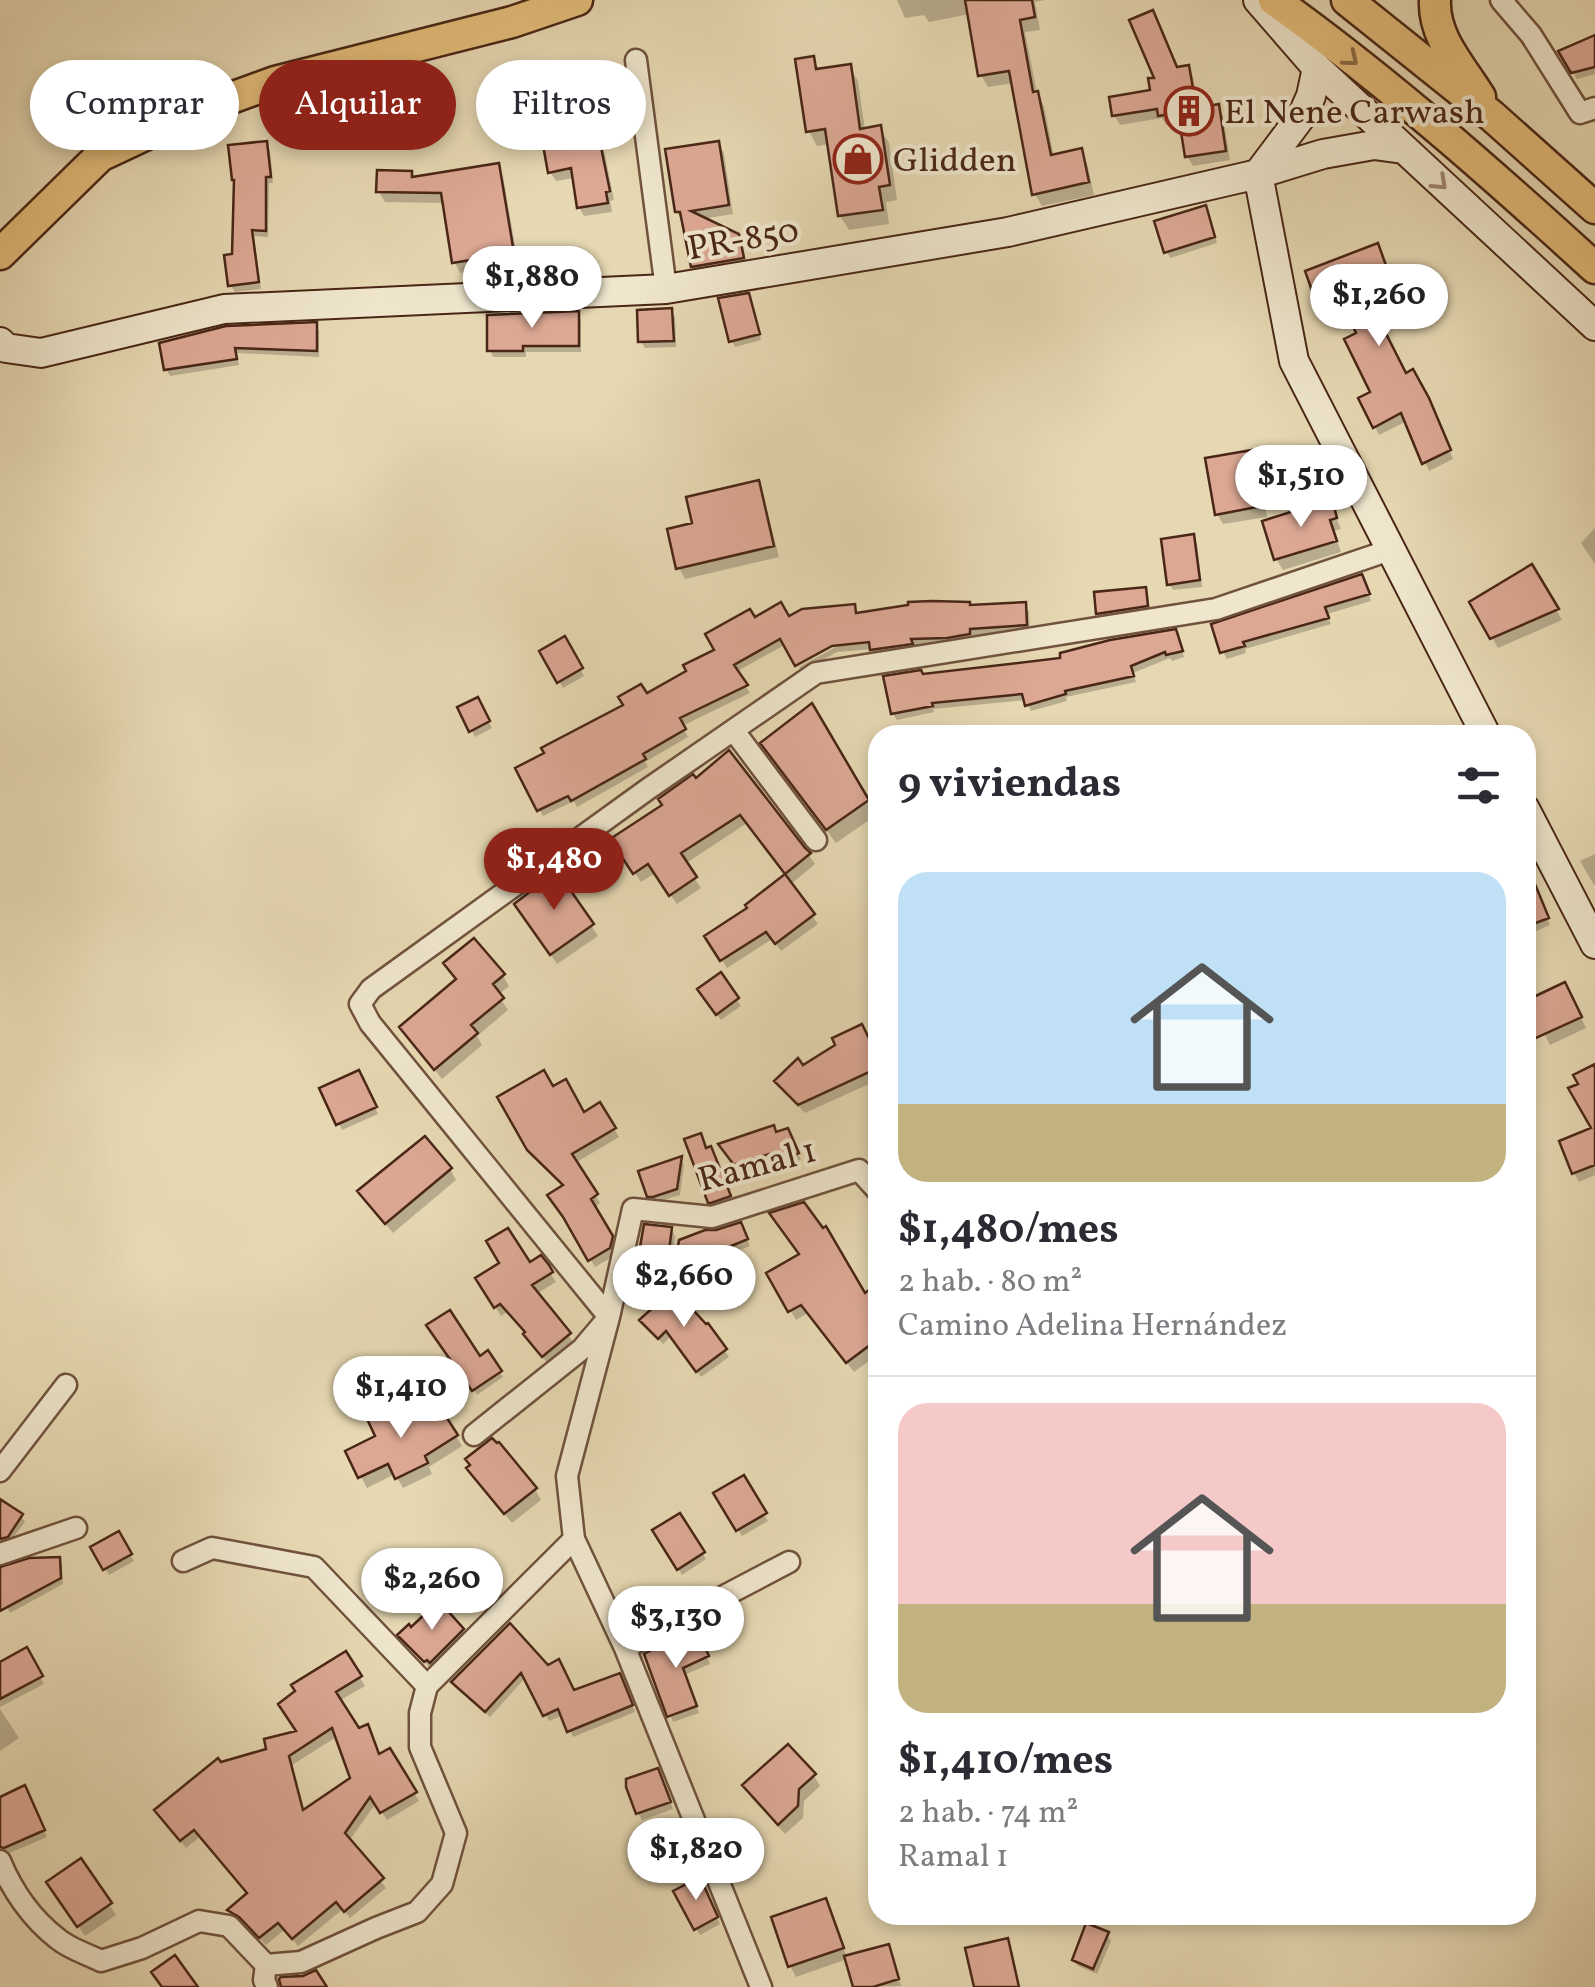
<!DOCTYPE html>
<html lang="es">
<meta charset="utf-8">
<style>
body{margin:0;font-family:Vollkorn,serif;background:#f7f7f7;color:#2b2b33;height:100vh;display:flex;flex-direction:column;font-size:38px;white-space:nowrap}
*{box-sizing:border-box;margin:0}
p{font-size:32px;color:#7c7c81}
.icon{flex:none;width:55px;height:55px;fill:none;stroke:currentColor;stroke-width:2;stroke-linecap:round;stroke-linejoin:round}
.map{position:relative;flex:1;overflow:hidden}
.details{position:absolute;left:868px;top:725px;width:668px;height:1200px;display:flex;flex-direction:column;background:#fff;border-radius:30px;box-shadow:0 5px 15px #0003}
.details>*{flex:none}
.guide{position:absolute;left:30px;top:60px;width:688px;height:90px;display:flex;gap:20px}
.price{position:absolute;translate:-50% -85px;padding:0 22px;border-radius:35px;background:#fff;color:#222;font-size:32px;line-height:65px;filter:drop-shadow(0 2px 5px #0008)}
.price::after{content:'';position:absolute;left:50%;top:60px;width:30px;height:22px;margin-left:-15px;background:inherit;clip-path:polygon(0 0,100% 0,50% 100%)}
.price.selected{background:#8f2418;color:#fff}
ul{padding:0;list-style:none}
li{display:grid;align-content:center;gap:20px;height:530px;padding:0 30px}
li+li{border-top:2px solid #e1e1e2}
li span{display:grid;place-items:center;height:310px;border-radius:30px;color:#555}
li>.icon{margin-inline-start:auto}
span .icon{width:180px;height:180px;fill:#fffc;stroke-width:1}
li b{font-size:42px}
h2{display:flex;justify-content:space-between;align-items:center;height:120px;padding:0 30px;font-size:42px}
.tag{padding:0 35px;border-radius:45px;background:#fff;box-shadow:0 5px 15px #0003;font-size:35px;line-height:90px}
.tag.selected{background:#8f2418;color:#fff}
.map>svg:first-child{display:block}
.shadow{fill:#0003;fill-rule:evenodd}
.building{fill:#dca894;stroke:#492616;stroke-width:2.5;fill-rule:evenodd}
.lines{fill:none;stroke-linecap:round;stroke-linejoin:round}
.street-casing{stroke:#70523d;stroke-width:25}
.secondary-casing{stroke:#492616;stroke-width:32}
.primary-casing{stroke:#492616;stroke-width:35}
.street{stroke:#efe6cd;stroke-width:20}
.secondary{stroke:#efe6cd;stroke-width:28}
.primary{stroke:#e3bc79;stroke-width:30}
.oneway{stroke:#8e6a43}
.oneway2{stroke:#9c8672}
.labels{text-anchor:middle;stroke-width:8;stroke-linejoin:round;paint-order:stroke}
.poi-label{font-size:35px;fill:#492616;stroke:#efe6cd;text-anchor:start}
.street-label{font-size:35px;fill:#492616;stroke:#efe6cd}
</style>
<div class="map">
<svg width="1595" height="1987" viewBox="0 0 1595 1987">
<rect width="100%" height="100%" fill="#e6d8b2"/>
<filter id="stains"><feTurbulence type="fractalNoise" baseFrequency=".002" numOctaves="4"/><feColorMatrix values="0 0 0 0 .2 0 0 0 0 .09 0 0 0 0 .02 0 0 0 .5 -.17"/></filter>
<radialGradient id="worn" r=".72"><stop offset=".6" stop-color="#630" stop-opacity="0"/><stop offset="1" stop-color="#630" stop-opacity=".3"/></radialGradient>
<path class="shadow" d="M897,0h148l-10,2 5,28 -15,2 12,61 7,13 10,51 26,-6 7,12 7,32 -52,11 -7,-12 -21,-111 -26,4 -7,-12 -11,-61 -41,8 -5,-7 -19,3z
M1595,37v37l-18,5 -16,-27z
M813,59l7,12 29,-5 9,15 7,49 15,-2 9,15 8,57 -11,2 3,22 -40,6 -9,-14 -11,-72 -12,2 -8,-15z
M1188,67l5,10 4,26 9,-2 3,7 9,-2 5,10 7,44 -37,6 -6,-10 -5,-33 -16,2 -4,-7 -42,7 -6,-10 39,-23 24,-23z
M569,114l6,10 19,-3 6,9 14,70 -4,1 2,11 -28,4 -5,-9 -5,-29 -18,3 -6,-9z
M718,143l6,10 9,61 -31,5 36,17 5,10 4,21 -49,9 -5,-10 -10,-44 -6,-10 -9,-61z
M266,144l4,7 3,32h-4l-1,54 -14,-1 7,53 -26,3 -4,-6 -4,-29 7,-1z
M497,166l6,10 15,87 -58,10 -5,-10 -10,-60 -60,-1 -6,-10 31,-18 4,5z
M1208,215l9,28 -47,15 -3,-6z
M1381,255l15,39 -15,3 6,13 -13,5 32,61 27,34 20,49 -24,12 -22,-50 -28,14 -17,-35 12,-7 -15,-59 -14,-32 -22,7 -5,-8z
M748,296l4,6 9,38 -26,7 -3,-6z
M671,311l4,6 1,30 -31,1 -4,-6z
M578,314l3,6v32h-55v5h-33l-3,-7z
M315,325l4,6v26l-82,-4 2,12 -69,11 -4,-7 -4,-25z
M1251,453l6,10 10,54 -44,7 -6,-10z
M757,483l6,11 16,63 -94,22 -6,-11 -9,-37 25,-6z
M1330,502l11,27 -7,2 7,21 -58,18 -7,-11 -11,-37z
M1595,528v36l-14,-21z
M1193,537l4,7 5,43 -29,3 -4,-6z
M1532,568l30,52 -64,28 -26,-45z
M1365,583l6,18 -44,13 4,10 -86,25 1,4 -19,6 -4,-7 -9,-27z
M1144,590l4,6 2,16 -48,8 -3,-7z
M1025,605l4,7 1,20 -58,4 1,5 -21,4h-39l2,6 -38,5 -4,-7 -36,3 -35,20 -3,-5 46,-25 -59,2 -50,28 14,21 -68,33 6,11 -43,25 3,5 -71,40 -3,-6 -31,15 -24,-47 127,-72 72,-46 36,-31 34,-1 66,-12 5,8z
M1178,639l6,18 -12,4 -2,-3 -37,15 3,9 -70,15 1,4 -36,10 -5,-11 -93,9 1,3 -37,8 -4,-6 29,-37 141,-17z
M564,640l20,36 -21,12 -20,-36z
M477,700l15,28 -17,9 -14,-29z
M811,706l64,110 -39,27 -64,-85z
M693,778l110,72 6,5 6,9 -25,21 28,39 -37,27 -9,-12 -45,29 -20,-32 43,-27 -2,-3 39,-30 -40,-53 -62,41 16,24 -24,16 -22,-31 -14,9 -22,-32z
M1595,854v31h-1l-14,-24z
M557,875l41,61 -41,28 -34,-49z
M1525,896l15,2 10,27 -25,11z
M503,976l6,10 -11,9 10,15 -31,26 5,9 -40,34 -40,-51z
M721,976l20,30 -20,14 -17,-24z
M1571,996l15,32 -36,17 -22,-42z
M878,1061v19l-73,33 -22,-22 -6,-9 25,-14z
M1595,1067v108l-16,7 -5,-9 21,-43 -14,-45z
M362,1079l16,35 -36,16 -19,-41z
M552,1090l31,25 17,-10 19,32 -44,26 25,40 -6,5 22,38 -2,10 -19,11 -24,-41 -7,-39 -31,-32z
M776,1134l15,4 10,22 -21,9 -5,-10 -35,12 -15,-20z
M706,1150l8,5 19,48 -19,6 -4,-7z
M681,1159l3,6 -4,30 -26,8 -5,-7z
M450,1169l6,11 -63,53 -26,-31z
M671,1229l4,7 -3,21 -26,-4 -4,-7z
M744,1232l6,14 -43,17 -3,20 -23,-3 -4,-6z
M540,1258l16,24 -20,12 38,49 -26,21 -17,-20 -4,-10 -20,-22 -6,4 -23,-38 24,-14 27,1z
M769,1274l95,22 14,-7v65l-24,18 -46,-59 -12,7z
M430,1326l49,34 8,-6 16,23 -26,18z
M646,1326h62l21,31 -28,20 -30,-41 -8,8z
M408,1423l48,13 6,10 -33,21 3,7 -29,14 -8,-14 -28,14 -19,-36z
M743,1479l25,42 -26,15 -25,-42z
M476,1480l59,9 6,11 -29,23z
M0,1502l21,14 4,6 -17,22 -8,-6z
M679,1516l27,43 -24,16 -27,-44z
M118,1534l16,27 -25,14 -15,-27z
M59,1560l3,5 1,19 -53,29 -10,-18v-25z
M510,1626l64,67 49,-11 12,30 -62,25 -10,-22 -14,6 -23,-44 -36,40 -32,-28 -4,-7z
M462,1631l4,6 -31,31 -4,-3 -2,2 -25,-25z
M699,1638l11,26 -26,11 15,38 -26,9 -26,-67z
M26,1651l18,33 -44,23v-43z
M346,1655l19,31 -26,15 40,56 10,-6 30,50 -32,19 -11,-17 -27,38 37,47 -36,30 -7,-9 -45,37 -14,-16 -18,15 -20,-20 -11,-7 -5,-8 19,-15 -48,-59 -15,12 -24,-29 58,-55 49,-13 30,-18zM338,1736l15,42 -49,34 -12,-47z
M0,1709l19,29 -19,13z
M814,1776l6,10 -16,15 -1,17 -18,16 -34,-37 -6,-11z
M661,1778l12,31 -31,11 -4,-7z
M28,1795l19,42 -40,17 -7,-15v-32z
M81,1862l35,53 -31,21 -29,-43z
M703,1886l17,38 -20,11 -24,-43z
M825,1901l6,11 16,46 44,-5 10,33 -46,1 -8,-28 -51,18 -6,-11z
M1226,1915h32l1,9 -29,1z
M1107,1934l4,7 -14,33 -19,-8 -4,-6z"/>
<path class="building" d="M965,0h67l3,17 -15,3 13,72 5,-1 13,64 31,-7 7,34 -57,13 -23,-124 -31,5z
M1153,10l24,57 12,-2 6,35 12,-1 1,7 11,-2 7,47 -41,6 -7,-44 -20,3 -1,-7 -45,7 -3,-19 41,-7 -2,-12h6l-25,-58z
M1595,35v32l-24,6 -13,-22z
M814,56l2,13 35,-5 9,65 21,-4 9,60 -11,2 4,23 -45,6 -13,-87 -19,3 -11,-73z
M571,111l2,11 22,-4 15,73 -4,1 2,11 -31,5 -6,-40 -23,5 -10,-56z
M267,141l4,36h-5v54l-14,-1 7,52 -31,4 -4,-31 8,-1 2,-74h-2l-4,-35z
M719,141l10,64 -38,6 48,23 5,24 -53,9 -11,-55h-5l-10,-63z
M499,163l15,90 -62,10 -11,-70 -65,-1 1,-22 35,1v6z
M1206,205l9,32 -51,16 -10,-32z
M1378,243l15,42 -14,4 6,13 -13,4 34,67 7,-4 16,29 22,52 -29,14 -21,-51 -28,15 -15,-30 12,-6 -26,-53 12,-6 -17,-38 -23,7 -11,-31z
M749,293l11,41 -31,8 -11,-44z
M672,308l2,33 -36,1 -1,-32z
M579,311v35h-56v5h-36v-36z
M317,322v29l-82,-3 2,11 -73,11 -5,-27 67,-17z
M1252,450l10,56 -47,9 -10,-57z
M759,480l15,66 -98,23 -9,-40 25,-6 -6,-26z
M1332,499l5,19 -7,2 7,21 -63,19 -12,-39z
M1194,534l6,46 -33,5 -6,-46z
M1532,564l27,45 -69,30 -21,-37z
M1362,574l8,20 -45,13 4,11 -86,24 2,4 -25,7 -9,-29z
M1146,587l2,19 -52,8 -2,-22z
M932,601l38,1v3l56,-3 1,23 -57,4v5l-23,4 -36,1 2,5 -36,5 -7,1 -1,-8 -37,4 -37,20 -15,-27 -46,26 14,20 -68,33 6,11 -43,25 3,5 -75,42 -3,-5 -31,15 -22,-43 29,-15 -3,-5 82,-43 -5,-8 23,-13 6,9 39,-22 -3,-6 31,-15 -9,-16 45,-25 5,8 26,-15 8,14 13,-7 53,-5 1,9 52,-8v-3z
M1176,629l7,22 -17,4 -1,-3 -34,14 3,10 -69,15 1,3 -41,12 -3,-12 -90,9 1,3 -42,8 -8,-38 38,-6 2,4 137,-16v-5l50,-13z
M565,636l18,32 -26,15 -18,-32z
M478,697l12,24 -21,11 -12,-25z
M812,703l57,97 -43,30 -66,-87z
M729,750l76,98 6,5 -26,21 -45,-59 -59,38 16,24 -28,19 -21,-32 -15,10 -23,-35 52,-34 -4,-6 35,-25 3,4z
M1525,860l24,58 -24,9z
M557,871l37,53 -44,31 -36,-51z
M785,874l30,40 -40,30 -9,-12 -46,29 -16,-25 43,-28 -2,-3z
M474,938l31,36 -12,10 11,14 -33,27 7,8 -44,37 -35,-43 57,-48 -13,-16z
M721,972l18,26 -23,17 -19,-26z
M1565,982l17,35 -57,26v-42z
M862,1024l16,33v11l-80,37 -24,-24 24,-23 5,7 32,-20 -3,-7z
M1595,1064v101l-23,9 -13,-33 32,-13 -23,-40 10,-4 -5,-9z
M359,1070l18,37 -41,18 -17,-37z
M544,1070l9,16 13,-7 18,33 16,-10 16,26 -44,26 26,40 -7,5 22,37 -3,12 -22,13 -25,-44 -16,-22 16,-10 -36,-35 -30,-53z
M774,1125l2,7 12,-4 11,25 -25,11 -5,-10 -35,11 -16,-21z
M701,1133l5,15 5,-2 20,50 -20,7h-3l-24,-64z
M425,1136l27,32 -67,56 -28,-33z
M682,1156l-5,33 -24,8h-6l-9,-26z
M804,1202l19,26 3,-2 39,67 13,-10v56l-32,24 -45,-58 -13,7 -22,-39 33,-19 -30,-41z
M741,1222l7,17 -43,18 -3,21 -28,-4 5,-34 26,-10h11z
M644,1224l28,3 -3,24 -29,-4z
M508,1228l22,34 11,-7 8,10 4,7 -21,13 39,48 -29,24 -19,-23 2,-2 -25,-28 -6,4 -19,-30 24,-15 -13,-22z
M674,1289l32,35 2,-1 19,26 -31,23 -30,-41 -8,8 -19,-19z
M450,1310l30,46 8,-6 14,21 -30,20 -46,-66z
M436,1401l22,34 -33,21 3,7 -33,16 -7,-15 -30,14 -13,-27 30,-15 -8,-17 34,-15 7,16z
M492,1438l5,5 2,-1 38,46 -33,26 -38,-46 4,-3 -5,-6z
M744,1475l23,38 -31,18 -23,-38z
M0,1499l23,15 -15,23 -8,2z
M680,1513l25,39 -28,18 -25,-40z
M119,1531l13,23 -29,16 -13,-23z
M60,1557l1,21 -61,33v-44l29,-9z
M439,1601l25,28 -34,34 -3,-3 -3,2 -27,-27 12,-11 2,3z
M510,1623l38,42 11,-6 15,31 46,-17 13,32 -66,27 -9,-23 -15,7 -22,-43 -36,39 -34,-30z
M696,1628l13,28 -26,12 14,38 -30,11 -23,-63z
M27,1647l16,29 -43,23v-37z
M346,1651l16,25 -26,16 23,36 9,-4 11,30 11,-6 27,44 -37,21 -10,-16 -25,36 39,45 -40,34 -8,-10 -44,37 -14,-16 -19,15 -20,-21 -12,-7 20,-17 -53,-63 -14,11 -26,-31 64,-52 3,4 45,-13 -2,-10 32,-8 -18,-27 17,-13 -4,-6zM332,1728l18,50 -47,32 -14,-54z
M788,1744l28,30 -17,15 -1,17 -20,19 -36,-40z
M658,1768l13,34 -35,12 -10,-27v-8z
M25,1785l20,45 -41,18 -4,-1v-50z
M81,1858l31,45 -35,24 -31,-45z
M700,1877l18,40 -24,13 -21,-39z
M826,1898l18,50 -56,19 -17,-50z
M1086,1923l23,9 -16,37 -21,-9z
M1008,1938l11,49h-45l-9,-39z
M889,1944l10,35 -26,8h-20l-9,-31z
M175,1955l23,32h-36l-11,-15z
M316,1970l11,17h-46l-2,-8 2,-2 22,-1z"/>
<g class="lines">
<g class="street-casing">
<path id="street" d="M1501,0l30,35 49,78 15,-5
M636,60l30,229
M734,731l82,109
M474,1435l108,-86 27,-32 24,-108 79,8 147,-47 19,21
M0,1471l66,-86
M574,1539l51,109 136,339
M0,1554l76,-26
M183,1561l29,-13 102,19 113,119
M625,1648l164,-86
M0,1861c12,29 32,58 58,78 12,10 29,15 43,22l41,-13 57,-27 30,5 37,39 35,-3 75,-34 41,-16 25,-28 14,-51 -36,-86v-34l7,-27 147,-147 -7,-63 42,-159 -239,-294 -10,-19 11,-15 277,-200 168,-116 400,-64 174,-59
M266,1965l-2,15 3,7"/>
</g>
<g class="secondary-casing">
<path id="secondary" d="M1258,0l59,68 -6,28 -8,18 -45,60
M1317,68l278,258
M1258,174l36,187 192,374
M0,342l6,6 35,5 183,-44 442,-20 342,-57 250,-58 65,-20 51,-9 29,4
M1525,809l70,135"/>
</g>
<g class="primary-casing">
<path id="primary" d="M1274,0c113,81 218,174 321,268
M1347,0l145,116 103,92
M1435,0c-2,37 26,66 45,97
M0,254l100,-98 98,-46 77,-28 237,-60 65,-22"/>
</g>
<use href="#street" class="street"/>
<use href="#secondary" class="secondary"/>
<use href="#primary" class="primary"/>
</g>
<defs><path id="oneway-chevron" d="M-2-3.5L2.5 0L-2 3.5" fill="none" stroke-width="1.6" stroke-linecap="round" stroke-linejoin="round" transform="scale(2.5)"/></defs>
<use class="oneway" href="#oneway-chevron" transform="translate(1351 59) rotate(39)"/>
<use class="oneway2" href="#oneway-chevron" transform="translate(1440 183) rotate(43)"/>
<defs>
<g id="building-ring" transform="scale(2.5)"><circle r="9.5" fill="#efe6cd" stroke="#8f2418" stroke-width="1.5"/><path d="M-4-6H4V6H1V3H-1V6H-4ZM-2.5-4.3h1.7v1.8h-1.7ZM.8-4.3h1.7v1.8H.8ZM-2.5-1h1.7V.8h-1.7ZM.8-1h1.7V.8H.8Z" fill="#8f2418"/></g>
<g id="shop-ring" transform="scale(2.5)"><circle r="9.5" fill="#efe6cd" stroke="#8f2418" stroke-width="1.5"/><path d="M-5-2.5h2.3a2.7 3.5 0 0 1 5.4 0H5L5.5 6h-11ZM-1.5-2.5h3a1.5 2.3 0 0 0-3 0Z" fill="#8f2418"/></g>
</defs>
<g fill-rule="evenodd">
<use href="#building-ring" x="1189" y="111"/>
<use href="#shop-ring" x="858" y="159"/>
</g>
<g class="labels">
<g class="poi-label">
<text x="1224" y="123">El Nene Carwash</text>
<text x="893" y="171">Glidden</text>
</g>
<g class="street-label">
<text transform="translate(743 238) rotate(-10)" y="12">PR-850</text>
<text transform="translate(757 1164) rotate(-15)" y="12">Ramal 1</text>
</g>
</g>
<rect width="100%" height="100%" filter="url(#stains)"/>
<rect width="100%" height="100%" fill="url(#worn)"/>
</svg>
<b class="price" style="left:532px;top:331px">$1,880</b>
<b class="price" style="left:1379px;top:349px">$1,260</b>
<b class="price" style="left:1301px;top:530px">$1,510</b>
<b class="price selected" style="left:554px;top:913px">$1,480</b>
<b class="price" style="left:684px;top:1330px">$2,660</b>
<b class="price" style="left:401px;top:1441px">$1,410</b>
<b class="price" style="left:432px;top:1633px">$2,260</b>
<b class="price" style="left:676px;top:1671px">$3,130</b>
<b class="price" style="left:696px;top:1903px">$1,820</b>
<div class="guide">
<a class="tag">Comprar</a>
<a class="tag selected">Alquilar</a>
<a class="tag">Filtros</a>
</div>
<section class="details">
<h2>9 viviendas<svg class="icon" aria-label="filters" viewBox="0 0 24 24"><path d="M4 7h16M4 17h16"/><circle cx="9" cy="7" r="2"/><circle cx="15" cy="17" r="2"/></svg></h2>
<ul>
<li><span style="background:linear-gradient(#bfe0f5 75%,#c2b280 0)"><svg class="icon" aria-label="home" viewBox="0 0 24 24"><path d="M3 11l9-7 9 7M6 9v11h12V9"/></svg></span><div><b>$1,480/mes</b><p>2 hab. · 80 m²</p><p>Camino Adelina Hernández</p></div></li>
<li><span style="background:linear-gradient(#f6c9c9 65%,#c2b280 0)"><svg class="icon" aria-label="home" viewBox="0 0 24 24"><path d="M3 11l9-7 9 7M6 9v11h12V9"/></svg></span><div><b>$1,410/mes</b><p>2 hab. · 74 m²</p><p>Ramal 1</p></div></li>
</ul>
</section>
</div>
